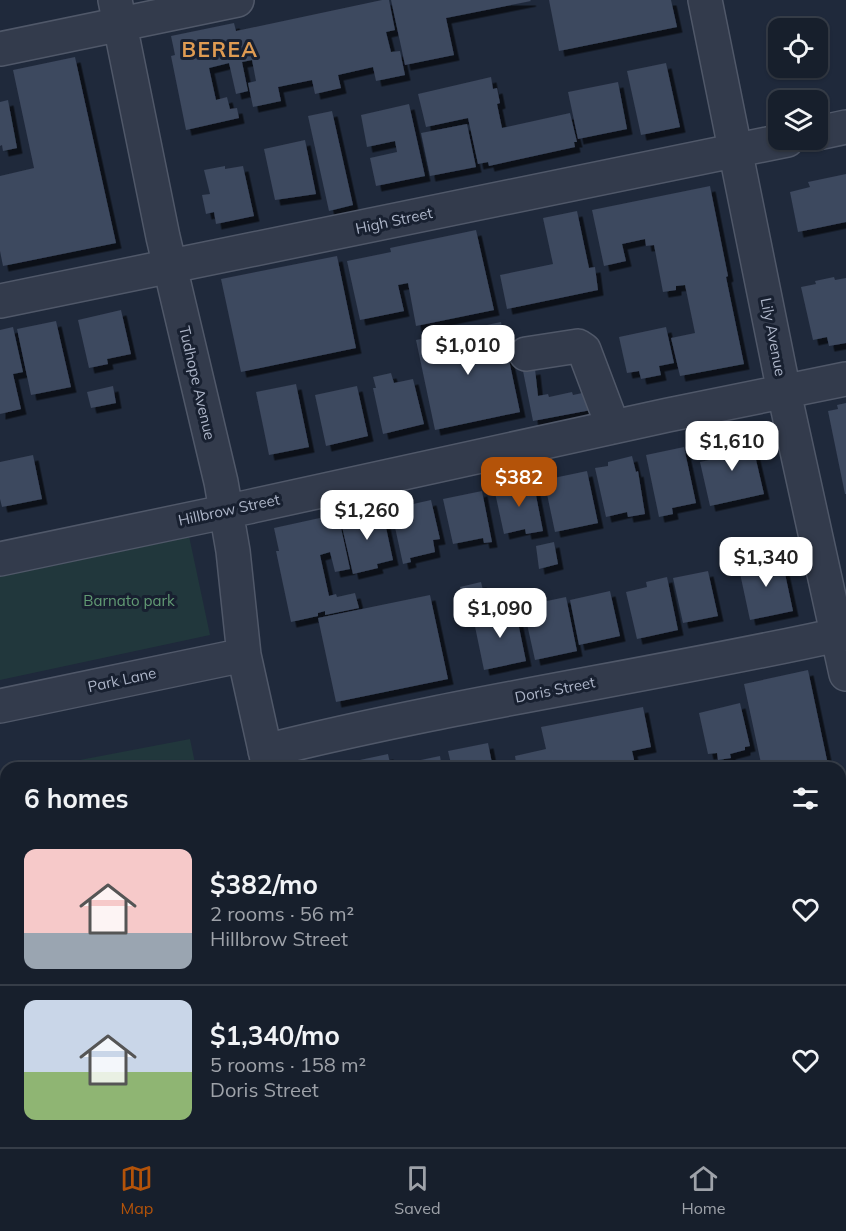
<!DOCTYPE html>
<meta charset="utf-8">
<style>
body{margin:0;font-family:Mulish,sans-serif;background:#202734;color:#f1f3f6;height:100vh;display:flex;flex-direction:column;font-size:22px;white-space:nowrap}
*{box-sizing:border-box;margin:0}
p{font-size:20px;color:#9ea2a9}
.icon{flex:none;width:33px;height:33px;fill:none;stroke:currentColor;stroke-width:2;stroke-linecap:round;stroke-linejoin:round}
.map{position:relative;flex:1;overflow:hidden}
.panel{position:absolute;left:0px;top:762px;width:846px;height:386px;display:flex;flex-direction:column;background:#171f2c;border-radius:18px 18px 0 0;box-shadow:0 2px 4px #0004,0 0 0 2px #363d48}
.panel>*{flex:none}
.controls{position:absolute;left:768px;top:18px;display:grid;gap:12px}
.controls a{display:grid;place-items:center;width:60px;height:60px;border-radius:12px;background:#171f2c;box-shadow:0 2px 4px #0004,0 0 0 2px #363d48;font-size:30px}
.price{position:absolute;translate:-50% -51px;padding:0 14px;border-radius:12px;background:#fff;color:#222;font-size:20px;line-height:39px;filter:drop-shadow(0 2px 3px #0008)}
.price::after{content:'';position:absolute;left:50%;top:36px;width:18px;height:14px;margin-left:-9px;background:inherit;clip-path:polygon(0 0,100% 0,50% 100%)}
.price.selected{background:#b45309;color:#fff}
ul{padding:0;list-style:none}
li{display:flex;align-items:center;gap:18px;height:150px;padding:0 24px}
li+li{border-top:2px solid #363d48}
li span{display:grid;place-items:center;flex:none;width:168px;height:120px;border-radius:12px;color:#555}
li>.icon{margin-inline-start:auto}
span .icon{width:72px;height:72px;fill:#fffc;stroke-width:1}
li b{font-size:26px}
h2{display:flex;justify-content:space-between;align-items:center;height:72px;padding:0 24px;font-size:26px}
.dock{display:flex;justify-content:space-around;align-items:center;height:84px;border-top:2px solid #363d48;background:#171f2c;font-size:16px;color:#9ea2a9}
.dock a{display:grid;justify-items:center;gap:3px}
.dock .selected{color:#b45309}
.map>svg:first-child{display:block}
.green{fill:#21373c}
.building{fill:#3d485e;filter:url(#shadow)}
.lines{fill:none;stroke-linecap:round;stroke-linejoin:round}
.minor-casing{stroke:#505869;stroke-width:36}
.minor{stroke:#333b4c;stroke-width:33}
.labels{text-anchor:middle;stroke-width:6;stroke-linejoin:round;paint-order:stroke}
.street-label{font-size:15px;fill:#adb5c8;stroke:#182030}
.park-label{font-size:15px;fill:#629b74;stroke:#182030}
.district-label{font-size:21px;font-weight:bold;letter-spacing:1.5px;fill:#df9b52;stroke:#182030}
</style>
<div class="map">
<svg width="846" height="1147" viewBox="0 0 846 1147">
<defs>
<filter id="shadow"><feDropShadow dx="5.5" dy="5.5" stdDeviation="0" flood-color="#0009"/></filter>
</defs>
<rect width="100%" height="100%" fill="#1f293b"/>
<path class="green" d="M189,536l21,99 -210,45v-104z
M190,739l6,29h-158z
M6,774v368h66l-26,5h-46v-372z
M107,1142h93l1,5h-120z"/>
<path class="building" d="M382,0h7l6,30 -9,2 5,20 9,-1 5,24 -29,6 -3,-14 -35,8 3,13 -26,6 -3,-14 -34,7 3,14 -28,6 -5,-24 8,-2 -4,-21 -10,2 6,29 -12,3 -7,-31 -20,5 7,32 11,-3 3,12 7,-1 2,10 -53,12 -15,-74 4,-1 -4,-19 63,-13 2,8z
M391,0h139l1,1 -85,17 8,37 -49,10z
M549,0h122l6,27 -118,24z
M75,57l41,186 -113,23 -3,-15v-75l34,-8 -21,-98z
M666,63l14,64 -39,8 -14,-64z
M491,77l2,12 4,-1 3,15 -3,1 5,24 68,-15 7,29h-3l1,5 -86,19 -1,-4 -10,2 -10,-46 -42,9 -8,-33z
M618,82l9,47 -49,10 -10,-47z
M8,100l9,48 -14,3 -1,-6 -2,1v-44z
M409,104l16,72 -49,10 -6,-28 27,-6 -2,-11 -28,6 -6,-32z
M332,111l21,94 -24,6 -21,-95z
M467,124l9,43 -46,9 -9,-43z
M305,140l11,54 -41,6 -11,-51z
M225,166v3l18,-3 11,50 -38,8 -2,-12 -8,2 -4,-19 8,-1 -6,-24z
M846,174v48l-48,10 -8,-40 20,-5 -2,-5z
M710,186l18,90 -2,1 18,87 -64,12 -9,-38 24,-5 -10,-48 -9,1v4l-13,2 -9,-47 -8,1 -1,-7 -23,5 4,17 -22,5 -12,-56z
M577,211l12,57 6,-1 3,23 -91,19 -7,-34 53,-11 -10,-46z
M476,230l18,80 -78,16 -8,-43 -10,2 6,26 -44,9 -13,-59 44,-9 -1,-4z
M337,256l19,92 -115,24 -20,-93z
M834,277l1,3 11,-2v65l-17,3 -2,-9 -14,3 -12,-53 15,-3 -1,-3z
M121,310l10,44 -24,5 1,5 -19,4 -11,-48z
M56,321l15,66 -40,8 -14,-66z
M501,322l19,90 -85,18 -19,-90z
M13,327l10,45 -10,2 8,35 -21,5v-84z
M666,327l8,36 -15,3 2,9 -20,4 -2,-8 -12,2 -8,-36z
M535,369l3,27 10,-2 1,3 23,-5 1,3 14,-3 4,18 -58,11 -10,-50z
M391,373l3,10 19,-4 11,45 -41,10 -10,-46h3l-3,-11z
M296,384l13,63 -40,8 -13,-63z
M113,386l3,17 -25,5 -4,-16z
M357,386l11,50 -42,10 -11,-51z
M846,403v91h-1l-17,-83 10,-2 -1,-4z
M750,434l14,60 -54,12 -10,-44 9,-2 9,-13 -1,-5z
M684,447l12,56 -24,5 1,6 -14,3 -13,-62z
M33,455l9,44 -40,8 -2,-8v-37z
M632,456l4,16 2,-1 7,43 -17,3 -1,-5 -21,5 -11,-49 13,-2v-4z
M587,471l11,52 -43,9 -11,-52z
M533,480l10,51 -17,3 -1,-5 -21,5 -10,-46z
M482,491l10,51 -8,1 -1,-5 -30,6 -10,-45z
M431,500l9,39 -7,1 2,12 -25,6 1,4 -8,2 -12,-55z
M382,509l11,51 -16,4 1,4 -25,6 -13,-56z
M338,514l12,55 -15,3 -5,-20 -10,3 9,41 7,-2 1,3 18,-4 4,15 -34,7v-4l-7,2v3l-27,6 -15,-71h3l-5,-23z
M554,542l4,22 -19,5 -3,-23z
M781,555l12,56 -43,9 -12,-56z
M708,571l10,45 -35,7 -10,-45z
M667,577l11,53 -41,9 -11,-47 21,-5 -1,-5z
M481,582l4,17 -23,1 -2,-13z
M610,591l10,45 -41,9 -9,-45z
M430,595l18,84 -112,23 -18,-84z
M566,597l11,54 -42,9 -12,-54z
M515,608l11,53 -42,9 -11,-53z
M808,670l19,90 -39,8h-26l-18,-84z
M740,703l10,43 -5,1v3l-15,4 1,4 -13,2 -1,-7 -9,1 -9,-41z
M643,707l8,40 -19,4 4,17h-71l-1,-3 -16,3h-45l-1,-3 14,-3 -1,-6 31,-7 -5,-22z
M488,743l5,25h-41l-4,-17z
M388,754l3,14h-64v-1z
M440,756l2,12h-44l-1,-3z
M846,907v92l-6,1v-92z
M846,1047v58l-6,2v-21h4l-4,-20v-18z
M412,1142h37l2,5h-38z
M472,1142h41l1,5h-41z
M531,1142h41l1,5h-40z
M578,1142h20l1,5h-20z"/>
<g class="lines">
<g class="minor-casing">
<path id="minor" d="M115,0l48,237 58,245 12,69 11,104 25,113
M705,0l79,392 62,282
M0,49l237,-49
M818,133l28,-6
M0,301l787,-161
M526,354l52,-8 6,4 29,77
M0,559l248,-52 420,-92 178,-36
M0,706l244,-51
M265,751c192,-48 388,-75 581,-118
M840,886l6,-1
M352,1142l1,5
M797,1147l27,-5"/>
</g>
<use href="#minor" class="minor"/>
</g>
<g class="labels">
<g class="street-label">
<text transform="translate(394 221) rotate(-12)" y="5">High Street</text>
<text transform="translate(773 337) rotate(79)" y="5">Lily Avenue</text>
<text transform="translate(197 383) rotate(77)" y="5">Tudhope Avenue</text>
<text transform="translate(229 510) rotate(-12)" y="5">Hillbrow Street</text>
<text transform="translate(122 680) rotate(-12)" y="5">Park Lane</text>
<text transform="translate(555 690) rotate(-11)" y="5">Doris Street</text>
</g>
<g class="park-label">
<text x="129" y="606">Barnato park</text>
</g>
<g class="district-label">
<text x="220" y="57">BEREA</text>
</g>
</g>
</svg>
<div class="controls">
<a><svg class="icon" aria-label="locate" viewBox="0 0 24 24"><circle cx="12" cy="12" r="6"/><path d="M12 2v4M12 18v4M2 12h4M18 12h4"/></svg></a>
<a><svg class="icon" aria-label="layers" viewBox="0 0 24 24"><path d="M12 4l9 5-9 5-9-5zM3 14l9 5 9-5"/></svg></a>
</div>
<b class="price" style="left:468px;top:376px">$1,010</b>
<b class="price" style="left:732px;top:472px">$1,610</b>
<b class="price selected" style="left:519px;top:508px">$382</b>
<b class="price" style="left:367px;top:541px">$1,260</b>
<b class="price" style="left:766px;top:588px">$1,340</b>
<b class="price" style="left:500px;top:639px">$1,090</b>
<section class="panel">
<h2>6 homes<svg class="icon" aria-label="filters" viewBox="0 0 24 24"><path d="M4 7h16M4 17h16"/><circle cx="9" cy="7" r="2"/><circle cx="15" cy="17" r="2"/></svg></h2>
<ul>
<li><span style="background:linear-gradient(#f6c9c9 70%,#9aa5b1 0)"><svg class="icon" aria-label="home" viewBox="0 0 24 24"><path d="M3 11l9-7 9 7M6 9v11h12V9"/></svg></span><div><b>$382/mo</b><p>2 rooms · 56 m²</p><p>Hillbrow Street</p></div><svg class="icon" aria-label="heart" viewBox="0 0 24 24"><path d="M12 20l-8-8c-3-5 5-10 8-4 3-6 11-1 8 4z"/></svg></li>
<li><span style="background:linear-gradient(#c9d6e8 60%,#8fb573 0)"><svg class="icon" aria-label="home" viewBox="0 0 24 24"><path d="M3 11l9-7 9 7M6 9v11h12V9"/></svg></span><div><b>$1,340/mo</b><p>5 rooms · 158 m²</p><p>Doris Street</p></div><svg class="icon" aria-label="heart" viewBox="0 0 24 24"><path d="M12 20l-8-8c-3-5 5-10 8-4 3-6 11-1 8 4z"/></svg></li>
</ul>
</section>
</div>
<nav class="dock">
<a class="selected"><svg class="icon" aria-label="map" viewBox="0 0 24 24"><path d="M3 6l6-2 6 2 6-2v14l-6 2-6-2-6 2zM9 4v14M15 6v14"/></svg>Map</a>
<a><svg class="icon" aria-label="saved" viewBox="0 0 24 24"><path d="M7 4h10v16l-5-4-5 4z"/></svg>Saved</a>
<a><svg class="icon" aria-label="home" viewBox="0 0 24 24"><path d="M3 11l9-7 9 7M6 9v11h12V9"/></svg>Home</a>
</nav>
